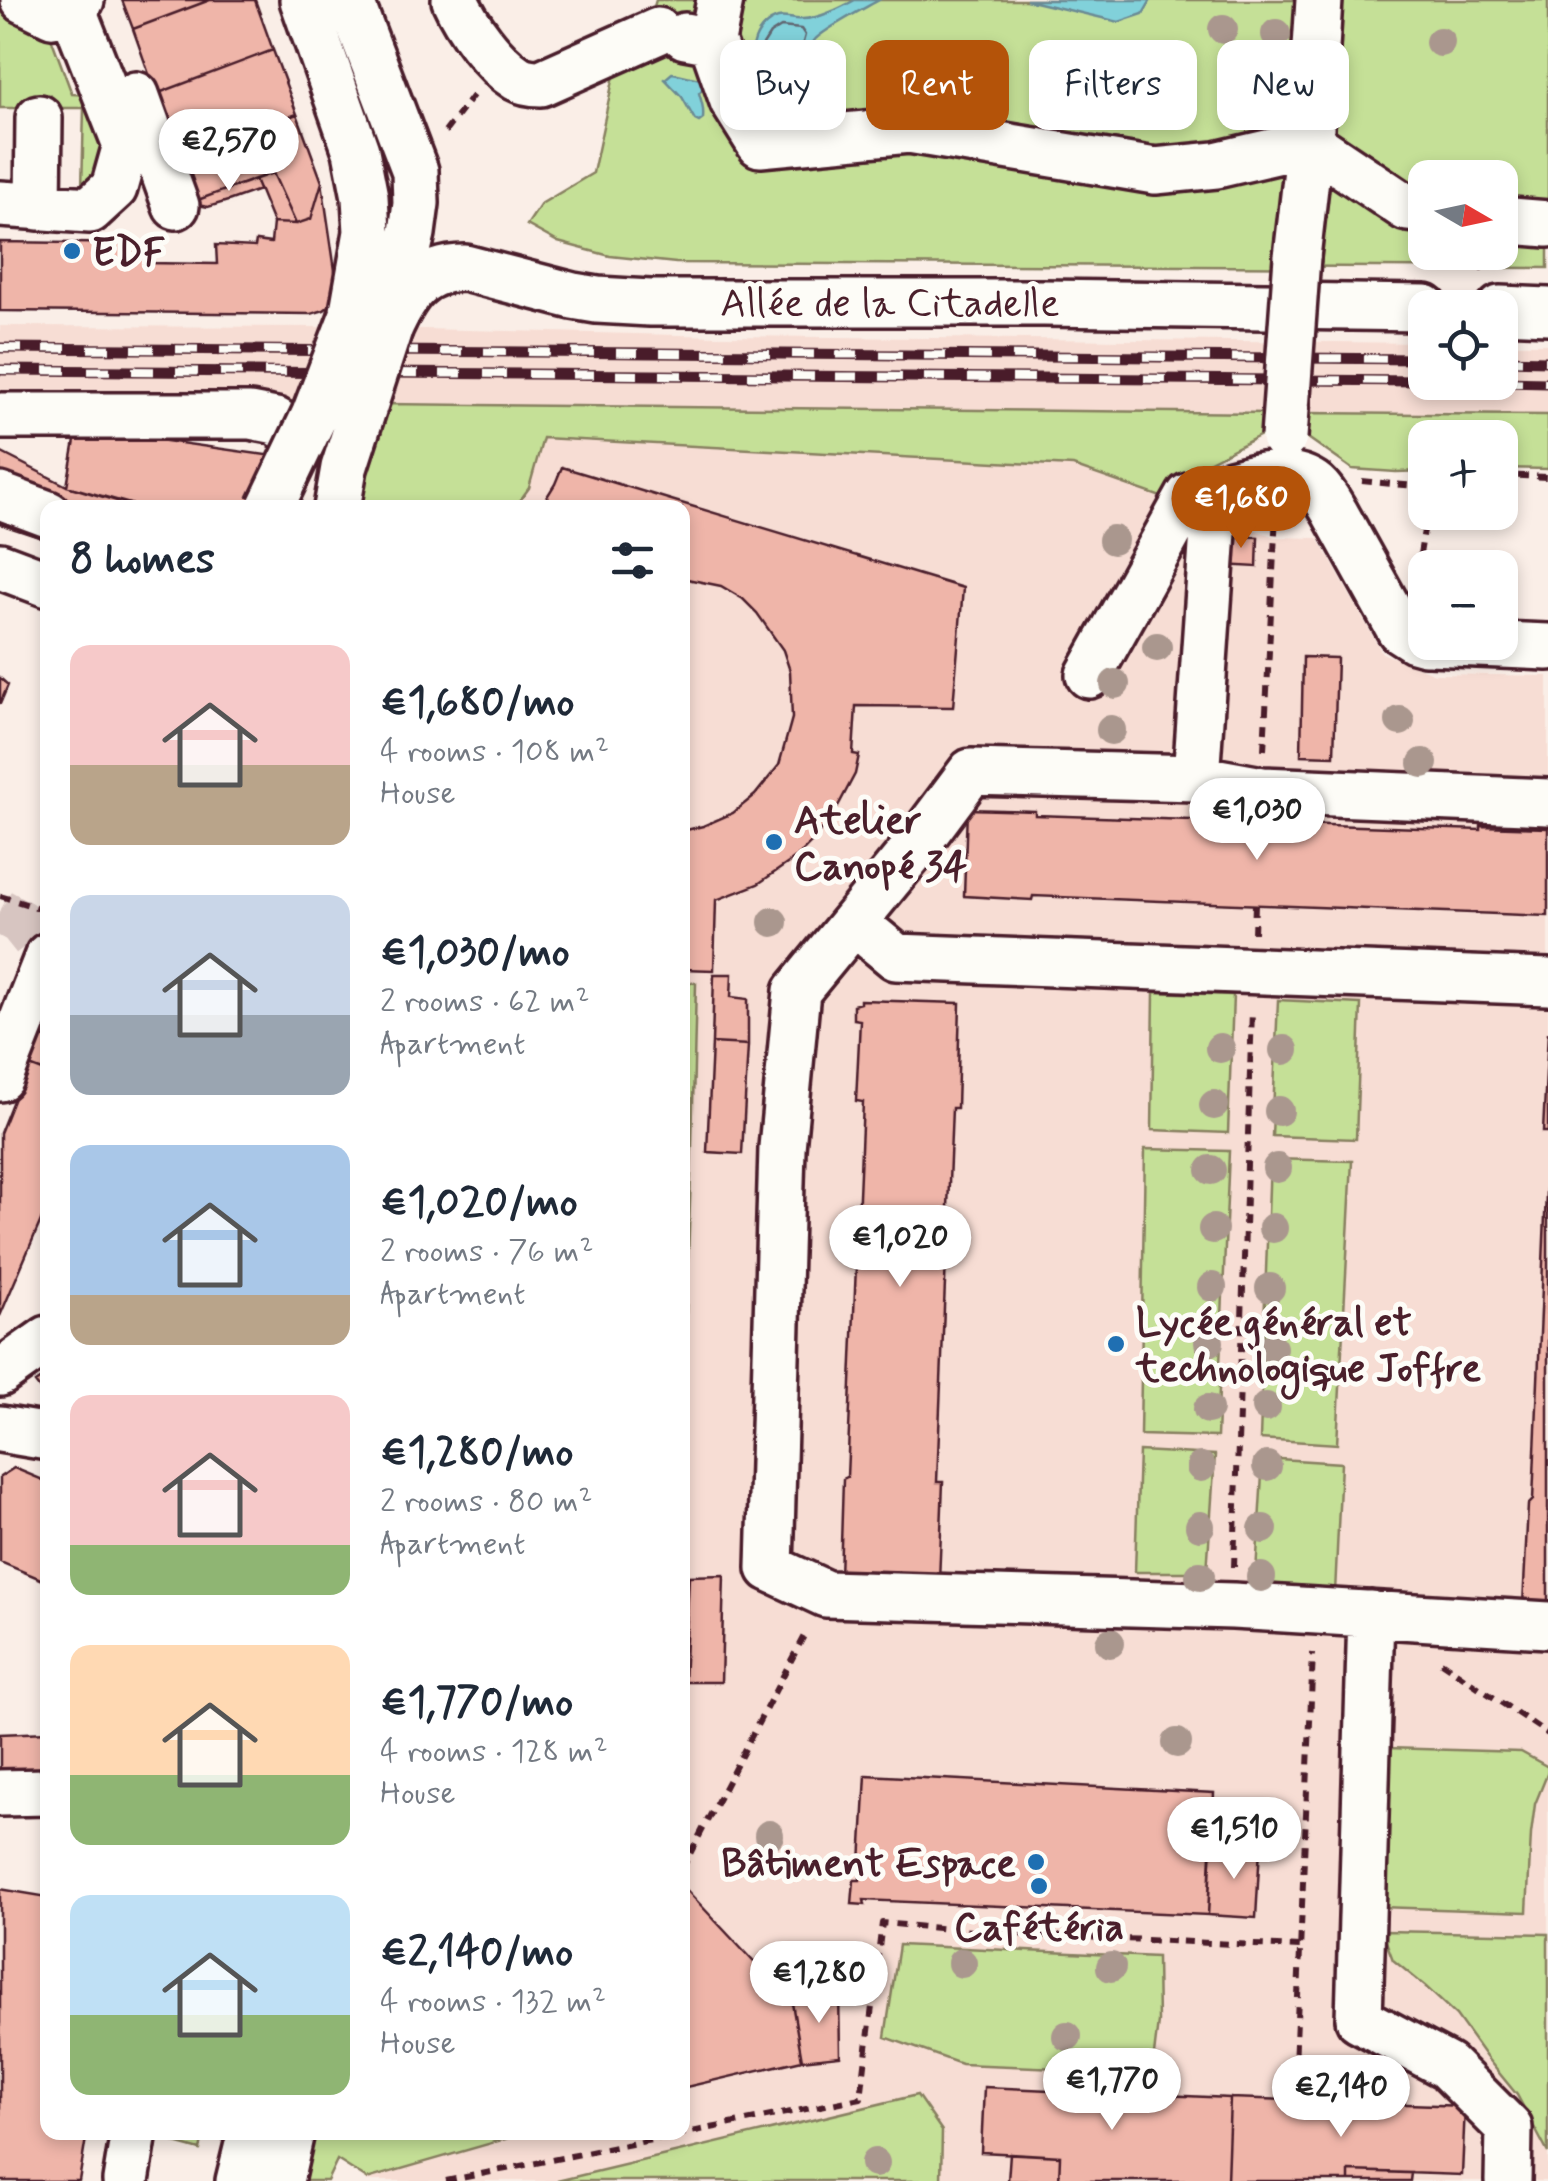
<!DOCTYPE html>
<meta charset="utf-8">
<style>
body{margin:0;font-family:Mynerve,sans-serif;background:#f2f2f3;color:#1f2937;height:100vh;display:flex;flex-direction:column;font-size:38px;white-space:nowrap}
*{box-sizing:border-box;margin:0}
p{font-size:32px;color:#747a83}
.icon{flex:none;width:55px;height:55px;fill:none;stroke:currentColor;stroke-width:2;stroke-linecap:round;stroke-linejoin:round}
.map{position:relative;flex:1;overflow:hidden}
.panel{position:absolute;left:40px;top:500px;width:650px;height:1640px;display:flex;flex-direction:column;background:#fff;border-radius:20px;box-shadow:0 5px 15px #0003}
.panel>*{flex:none}
.hud{position:absolute;left:720px;top:40px;width:678px;height:90px;display:flex;gap:20px}
.needle{width:65px;rotate:99deg}
.tools{position:absolute;left:1408px;top:160px;display:grid;gap:20px}
.tools a{display:grid;place-items:center;width:110px;height:110px;border-radius:20px;background:#fff;box-shadow:0 5px 15px #0003;font-size:50px}
.price{position:absolute;translate:-50% -85px;padding:0 22px;border-radius:35px;background:#fff;color:#222;font-size:32px;line-height:65px;filter:drop-shadow(0 2px 5px #0008)}
.price::after{content:'';position:absolute;left:50%;top:60px;width:30px;height:22px;margin-left:-15px;background:inherit;clip-path:polygon(0 0,100% 0,50% 100%)}
.price.on{background:#b45309;color:#fff}
ul{padding:0;list-style:none}
li{display:flex;align-items:center;gap:30px;height:250px;padding:0 30px}
li span{display:grid;place-items:center;flex:none;width:280px;height:200px;border-radius:20px;color:#555}
li>.icon{margin-inline-start:auto}
span .icon{width:120px;height:120px;fill:#fffc;stroke-width:1}
li b{font-size:42px}
h2{display:flex;justify-content:space-between;align-items:center;height:120px;padding:0 30px;font-size:42px}
.tag{padding:0 35px;border-radius:20px;background:#fff;box-shadow:0 5px 15px #0003;font-size:35px;line-height:90px}
.tag.on{background:#b45309;color:#fff}
.map>svg:first-child{display:block}
.built{fill:#f7ddd4}
.green{fill:#c5e097;stroke:#888061;stroke-width:2.5;fill-rule:evenodd}
.water{fill:#81d1da;stroke:#6b8a94;stroke-width:2.5}
.lines{fill:none;stroke-linecap:round;stroke-linejoin:round}
.shore{stroke:#606671;stroke-width:2.5}
.stream{stroke:#6b8a94;stroke-width:11}
.building{fill:#efb5a9;stroke:#4a1f2b;stroke-width:2.5}
.minor-tunnel{stroke:#d7c5c1;stroke-width:45;stroke-dasharray:45 22;stroke-linecap:butt}
.minor-casing{stroke:#4a1f2b;stroke-width:52}
.path{stroke:#4a1f2b;stroke-width:6;stroke-dasharray:10 8;stroke-linecap:butt}
.minor{stroke:#fdfcf7;stroke-width:45}
.rail-casing{stroke:#4a1f2b;stroke-width:11}
.rail{stroke:#fdfcf7;stroke-width:8;stroke-dasharray:22;stroke-linecap:butt}
.minor-bridge-casing{stroke:#4a1f2b;stroke-width:52;stroke-linecap:butt}
.minor-bridge{stroke:#fdfcf7;stroke-width:45}
.tree{fill:#aa978e}
.poi-dot{fill:#1f6fb2;stroke:#fdfcf7;stroke-width:4}
.labels{text-anchor:middle;stroke-width:10;stroke-linejoin:round;paint-order:stroke}
.poi-label{font-size:40px;font-weight:bold;fill:#4a1f2b;stroke:#fdfcf7;text-anchor:start}
.street-label{font-size:40px;fill:#4a1f2b;stroke:#fdfcf7}
</style>
<div class="map">
<svg width="1548" height="2181" viewBox="0 0 1548 2181">
<rect width="100%" height="100%" fill="#faeee7"/>
<filter id="ink" filterUnits="userSpaceOnUse"><feTurbulence type="fractalNoise" baseFrequency=".01" numOctaves="2"/><feDisplacementMap in="SourceGraphic" scale="20" xChannelSelector="R" yChannelSelector="G"/><feConvolveMatrix kernelMatrix="1 2 1 2 8 2 1 2 1" color-interpolation-filters="sRGB"/></filter>
<g filter="url(#ink)">
<path class="built" d="M0,326l334,1 387,9 704,7v39h75v-38h48v71l-1548,-14z
M542,438l531,28 202,71 43,1 64,115 53,21 113,2v1505h-1181l-30,-22 9,-26 336,-1v-735l10,-251 4,-162 -14,-2v-474l-167,-1 14,-19z"/>
<path class="green" d="M0,0l29,12 20,20 23,62 21,1 16,67 -27,28 2,-82h-84z
M656,0h892v268l-872,-5 -66,-7 -52,-14 -31,-17 14,-21 52,-31 22,-102 26,-22zM1425,178h75v74h-75z
M383,404l886,9 -2,19 -76,39 -13,32 -105,-37 -530,-28 -14,50 -14,19h-154l-3,-9z
M1304,413l244,2v54l-48,-1v-30h-75v33l-29,1 -44,-3 -44,-31z
M683,982l13,1 -4,163 -9,251z
M1154,992l79,3 -5,138 -76,-3z
M1278,1000l83,4 -5,135 -84,-3z
M1145,1149l84,2 -12,286 -77,-2z
M1270,1159l82,2 -15,283 -77,-5z
M1139,1451l76,4 -8,117h-72z
M1263,1458l78,5 -6,130 -80,-4z
M1387,1748l134,4 27,15v5l-13,32 -4,30 -4,78 -147,-5z
M1382,1931l166,3v219l-31,-58 -31,-38 -30,-42 -30,-28 -33,-27z
M899,1945l258,12 1,65 -6,50 -191,-8 -76,-27z
M917,2095l25,36 -1,50h-384z
M176,2133h28l-4,17 -25,-7z
M314,2133h212l-159,46 -30,-19 -10,21h-23l-2,-1z"/>
<path class="water" d="M855,0h24c-12,7 -60,32 -65,41 -5,8 -5,22 -10,32l-31,6c-1,-1 -12,-7 -13,-9 -16,-17 -3,-46 18,-52 7,-2 16,2 24,1 17,0 38,-11 53,-19z
M1026,0h125l-8,14 -24,8z
M672,73c7,1 33,7 37,9l-10,11c3,10 5,16 4,26l-4,3 -4,-2 -13,-23 -17,-18z"/>
<g class="lines">
<path class="shore" d="M781,27l20,2 4,6 -8,29 -21,4 -9,-6 -4,-17 7,-11z"/>
<path class="stream" d="M734,68l20,-9"/>
</g>
<path class="building" d="M122,0h88l-77,29z
M210,0h45l18,50 -117,44 -23,-65z
M273,50l24,64 -117,43 -24,-63z
M297,114l25,68 -11,37 -15,5 -23,-51 -78,28 -15,-44z
M273,173l23,51 -23,-1 -18,-44z
M255,179l4,11 -31,11 -20,6 -11,-2 -2,-4z
M322,182l15,102 -5,20 -8,6 -13,4 -311,-3v-69l145,2v19l72,1 -1,-19 39,2 1,-6 15,2 2,-20 23,1 15,-5z
M76,435l62,2 135,19 -26,52h-96l-21,-4 -63,-18z
M0,452l67,34 73,22h-92v32l-48,-16z
M562,467l401,121 -10,119 -97,-1 -3,48 6,1 -4,19 -17,32 -23,33 -18,18 -39,27 -42,16 -2,70 -32,-1v-138l21,-5 30,-13 22,-18 24,-30 13,-47 -2,-47 -7,-21 -26,-37 -14,-14 -22,-13 -39,-8v-70h-142l15,-24z
M1225,535l33,2 -1,30 -34,-2z
M1303,657l34,1 -3,98 -33,-1z
M0,678l8,7 -8,19z
M967,809l68,2v4l188,6 1,-6 74,1v8l183,6v-4l67,2v88l-515,-20 -1,4 -68,-4z
M714,974h18l-1,23 17,2v46l-36,-2z
M860,1000l100,3 -3,105h-5l-15,374h6l-4,99 -99,-3 3,-99 4,-2 16,-375 -7,-1 4,-81 -7,-1v-14l7,-2z
M1548,1032v100h-5z
M39,1036l9,3v34l-21,-8z
M712,1043l36,2 -6,109 -35,-2z
M27,1065l21,8v131l-48,112v-183z
M1548,1145v461l-25,-1 5,-100 5,-5z
M48,1374v26l-13,-17z
M14,1468l34,14v100l-48,-20v-85z
M724,1575l-3,107h-37l5,-106z
M48,1732v82l-48,3v-83z
M866,1775l348,18 -6,122 -344,-15 1,5 -13,-1 2,-24h6z
M1212,1845l48,3 -4,70 -48,-3z
M682,1885l110,118 10,57 -120,28z
M0,1889l48,8v235h39l-8,49h-79z
M839,1989l1,67 -38,4 -10,-57z
M984,2087l246,11 -3,83h-168l1,-25 -79,-4z
M1230,2098l235,8 -3,69 -113,-4v10h-122z
M1010,2153l50,3 -1,25h-51z
M1349,2171l62,2 -1,8h-61z"/>
<g class="lines">
<path class="minor-tunnel" d="M0,911l20,11 19,24 9,4"/>
<g class="minor-casing">
<path id="minor" d="M24,0l28,14 29,-14
M303,0l53,151 9,46 2,35 -15,85
M350,0l65,171 1,32 -4,30 -19,80
M455,0c11,25 38,63 62,78 7,4 16,5 24,5l117,-52
M685,36l27,5 8,-41
M712,41l21,60 27,43 149,-14 246,41 61,-6 94,-22 97,65 18,2
M136,95l40,111
M0,204l90,6 24,-22 12,-43 -57,-145
M38,207l1,-89
M1500,220l48,4
M1297,257l13,-114 9,-143
M1500,309l48,2
M389,329c16,-36 32,-61 76,-61l108,28 24,4 53,3h393l382,5
M0,416h250l26,5 10,7
M0,496l48,18
M0,566l48,18
M1429,642l119,5
M1089,675l100,-179c34,-10 96,-36 127,-10 8,7 13,17 19,27l65,117 14,9 11,3
M1196,778l20,-290
M1548,802l-286,-12 -66,-12 -225,-6 -59,79 -115,140 -15,157 -12,420 56,26 407,12 315,19
M873,938l23,19 652,25
M0,1078l48,-122
M0,1373l48,-34
M0,1429l48,8
M1371,1614l-12,405 88,47 62,62 -1,53
M0,1793l48,-1
M126,2181l8,-49
M239,2181l12,-49
M280,2181l11,-49"/>
</g>
<path class="path" d="M445,132l29,-38
M1440,252l35,16h11
M1500,475l48,2
M1362,481l63,6
M1417,572l10,-60
M1264,750l12,-237
M0,896l48,15
M1254,933l1,-29
M1234,1567l18,-557
M1441,1662l107,72
M682,1869l125,-239
M1294,2088l19,-435
M446,2181l415,-83 21,-175 111,10 307,14"/>
<use href="#minor" class="minor"/>
<g class="rail-casing">
<path id="rail" d="M0,348l1425,11
M1500,360l48,1
M0,370l1425,11
M1500,382l48,1"/>
</g>
<use href="#rail" class="rail"/>
<g class="minor-bridge-casing">
<path id="minor-bridge" d="M1284,437l13,-180
M270,508l44,-92 38,-99
M337,508l7,-40 45,-139"/>
</g>
<use href="#minor-bridge" class="minor-bridge"/>
</g>
<g class="tree">
<circle cx="1223" cy="29" r="15"/>
<circle cx="1276" cy="34" r="15"/>
<circle cx="1440" cy="42" r="15"/>
<circle cx="1113" cy="540" r="15"/>
<circle cx="1157" cy="647" r="15"/>
<circle cx="1115" cy="684" r="15"/>
<circle cx="1400" cy="721" r="15"/>
<circle cx="1111" cy="730" r="15"/>
<circle cx="1423" cy="763" r="15"/>
<circle cx="773" cy="922" r="15"/>
<circle cx="1220" cy="1048" r="15"/>
<circle cx="1284" cy="1050" r="15"/>
<circle cx="1214" cy="1105" r="15"/>
<circle cx="1279" cy="1111" r="15"/>
<circle cx="1277" cy="1168" r="15"/>
<circle cx="1211" cy="1170" r="15"/>
<circle cx="1273" cy="1228" r="15"/>
<circle cx="1213" cy="1229" r="15"/>
<circle cx="1212" cy="1287" r="15"/>
<circle cx="1270" cy="1288" r="15"/>
<circle cx="1209" cy="1342" r="15"/>
<circle cx="1272" cy="1348" r="15"/>
<circle cx="1266" cy="1407" r="15"/>
<circle cx="1208" cy="1409" r="15"/>
<circle cx="1267" cy="1466" r="15"/>
<circle cx="1201" cy="1467" r="15"/>
<circle cx="1200" cy="1526" r="15"/>
<circle cx="1263" cy="1529" r="15"/>
<circle cx="1200" cy="1576" r="15"/>
<circle cx="1261" cy="1577" r="15"/>
<circle cx="1110" cy="1643" r="15"/>
<circle cx="1177" cy="1743" r="15"/>
<circle cx="769" cy="1835" r="15"/>
<circle cx="962" cy="1963" r="15"/>
<circle cx="1111" cy="1967" r="15"/>
<circle cx="1067" cy="2036" r="15"/>
<circle cx="875" cy="2163" r="15"/>
</g>
</g>
<g class="poi-dot">
<circle cx="72" cy="251" r="10"/>
<circle cx="774" cy="842" r="10"/>
<circle cx="1116" cy="1344" r="10"/>
<circle cx="1036" cy="1862" r="10"/>
<circle cx="1039" cy="1886" r="10"/>
</g>
<g class="labels">
<g class="poi-label">
<text x="92" y="265">EDF</text>
<text x="794" y="833">Atelier<tspan x="794" dy="46">Canopé 34</tspan></text>
<text x="1136" y="1335">Lycée général et<tspan x="1136" dy="46">technologique Joffre</tspan></text>
<text x="1016" y="1876" text-anchor="end">Bâtiment Espace</text>
<text x="1039" y="1940" text-anchor="middle">Cafétéria</text>
</g>
<g class="street-label">
<text x="890" y="316">Allée de la Citadelle</text>
</g>
</g>
</svg>
<div class="tools">
<a><svg class="needle" viewBox="-14 -14 28 28"><path d="M0-13l5 13h-10z" fill="#e53935"/><path d="M0 13l5-13h-10z" fill="#747a83"/></svg></a>
<a><svg class="icon" aria-label="locate" viewBox="0 0 24 24"><circle cx="12" cy="12" r="6"/><path d="M12 2v4M12 18v4M2 12h4M18 12h4"/></svg></a>
<a>+</a>
<a>−</a>
</div>
<b class="price" style="left:229px;top:194px">€2,570</b>
<b class="price on" style="left:1241px;top:551px">€1,680</b>
<b class="price" style="left:1257px;top:863px">€1,030</b>
<b class="price" style="left:900px;top:1290px">€1,020</b>
<b class="price" style="left:1234px;top:1882px">€1,510</b>
<b class="price" style="left:819px;top:2026px">€1,280</b>
<b class="price" style="left:1112px;top:2133px">€1,770</b>
<b class="price" style="left:1341px;top:2140px">€2,140</b>
<div class="hud">
<a class="tag">Buy</a>
<a class="tag on">Rent</a>
<a class="tag">Filters</a>
<a class="tag">New</a>
</div>
<section class="panel">
<h2>8 homes<svg class="icon" aria-label="filters" viewBox="0 0 24 24"><path d="M4 7h16M4 17h16"/><circle cx="9" cy="7" r="2"/><circle cx="15" cy="17" r="2"/></svg></h2>
<ul>
<li><span style="background:linear-gradient(#f6c9c9 60%,#b9a48a 0)"><svg class="icon" aria-label="home" viewBox="0 0 24 24"><path d="M3 11l9-7 9 7M6 9v11h12V9"/></svg></span><div><b>€1,680/mo</b><p>4 rooms · 108 m²</p><p>House</p></div></li>
<li><span style="background:linear-gradient(#c9d6e8 60%,#9aa5b1 0)"><svg class="icon" aria-label="home" viewBox="0 0 24 24"><path d="M3 11l9-7 9 7M6 9v11h12V9"/></svg></span><div><b>€1,030/mo</b><p>2 rooms · 62 m²</p><p>Apartment</p></div></li>
<li><span style="background:linear-gradient(#a9c7e8 75%,#b9a48a 0)"><svg class="icon" aria-label="home" viewBox="0 0 24 24"><path d="M3 11l9-7 9 7M6 9v11h12V9"/></svg></span><div><b>€1,020/mo</b><p>2 rooms · 76 m²</p><p>Apartment</p></div></li>
<li><span style="background:linear-gradient(#f6c9c9 75%,#8fb573 0)"><svg class="icon" aria-label="home" viewBox="0 0 24 24"><path d="M3 11l9-7 9 7M6 9v11h12V9"/></svg></span><div><b>€1,280/mo</b><p>2 rooms · 80 m²</p><p>Apartment</p></div></li>
<li><span style="background:linear-gradient(#ffd9b3 65%,#8fb573 0)"><svg class="icon" aria-label="home" viewBox="0 0 24 24"><path d="M3 11l9-7 9 7M6 9v11h12V9"/></svg></span><div><b>€1,770/mo</b><p>4 rooms · 128 m²</p><p>House</p></div></li>
<li><span style="background:linear-gradient(#bfe0f5 60%,#8fb573 0)"><svg class="icon" aria-label="home" viewBox="0 0 24 24"><path d="M3 11l9-7 9 7M6 9v11h12V9"/></svg></span><div><b>€2,140/mo</b><p>4 rooms · 132 m²</p><p>House</p></div></li>
</ul>
</section>
</div>
